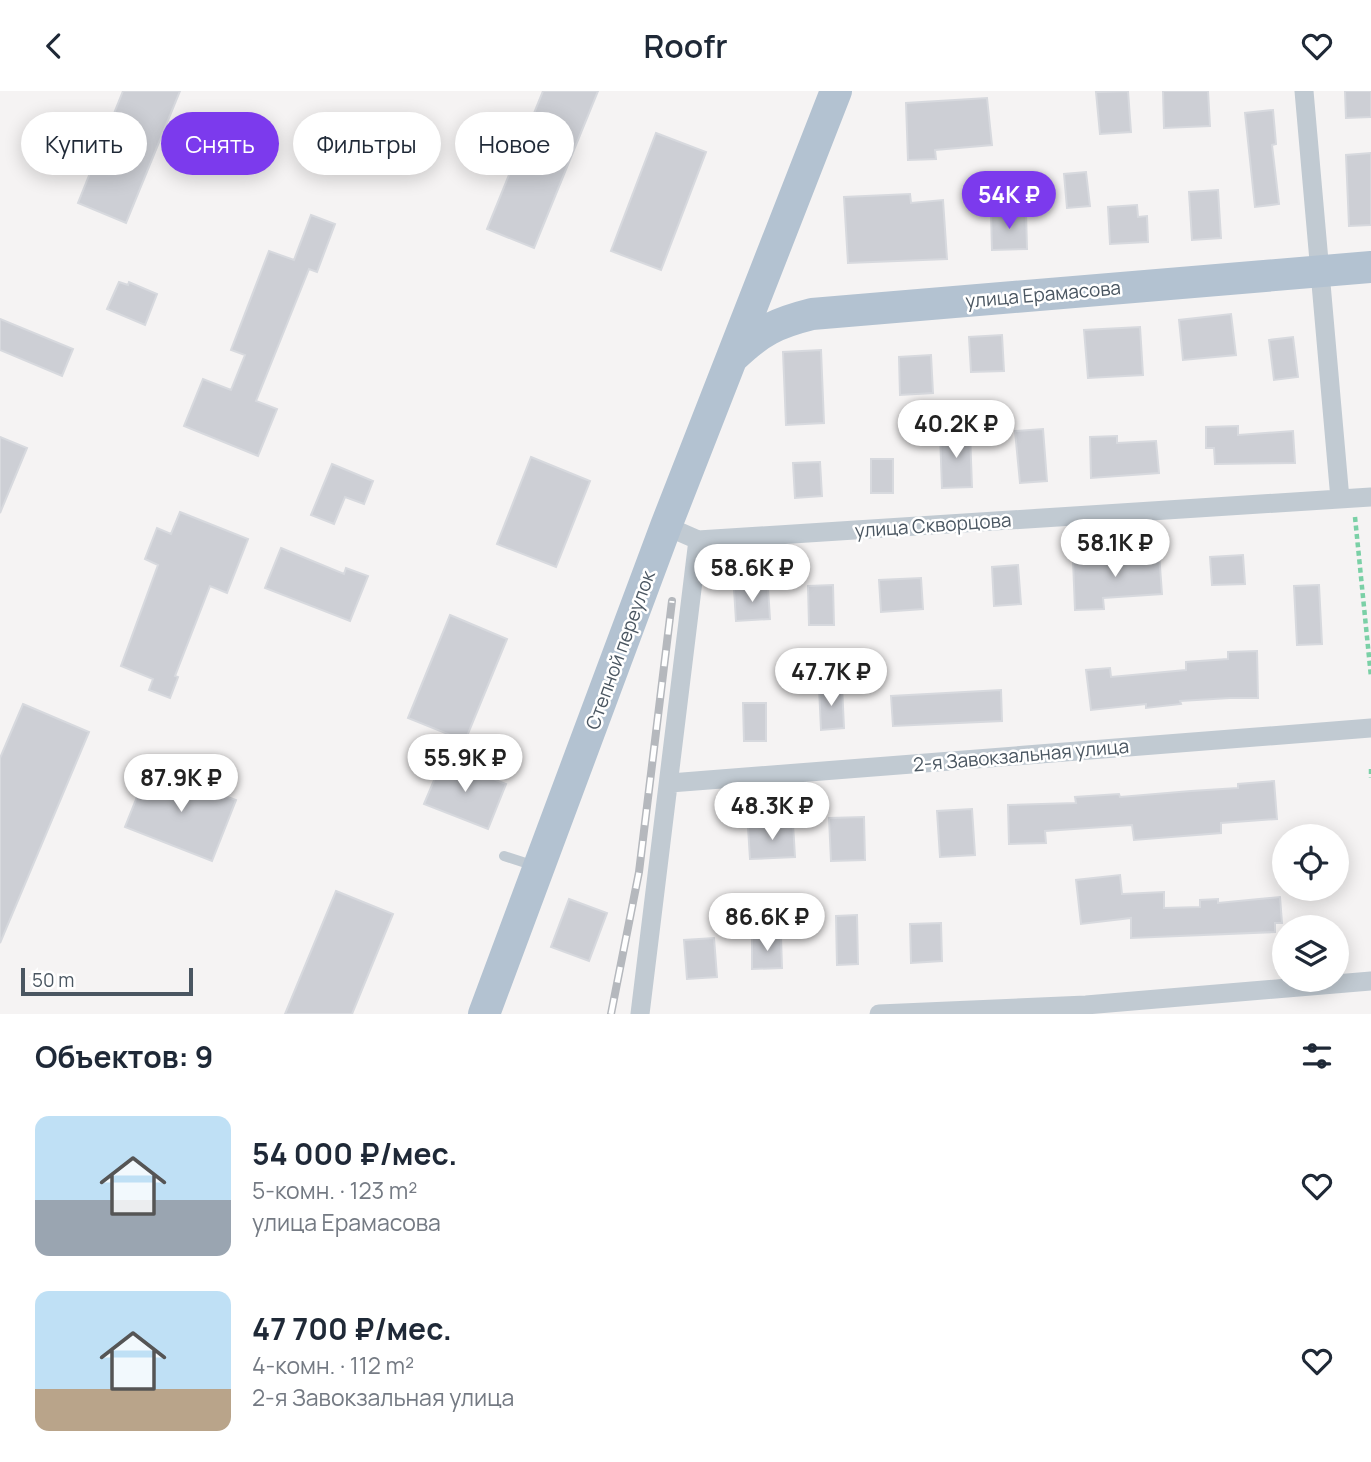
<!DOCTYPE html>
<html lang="ru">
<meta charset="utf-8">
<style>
body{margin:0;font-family:Manrope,sans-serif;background:#f2f2f3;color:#1f2937;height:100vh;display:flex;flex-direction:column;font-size:26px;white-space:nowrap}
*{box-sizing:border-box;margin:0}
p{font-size:23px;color:#747a83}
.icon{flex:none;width:38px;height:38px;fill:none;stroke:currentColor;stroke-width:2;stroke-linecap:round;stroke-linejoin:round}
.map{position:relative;height:923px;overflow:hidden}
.sheet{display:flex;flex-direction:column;background:#fff;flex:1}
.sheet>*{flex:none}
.top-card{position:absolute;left:21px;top:21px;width:700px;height:63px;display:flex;gap:14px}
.buttons{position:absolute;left:1272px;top:733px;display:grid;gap:14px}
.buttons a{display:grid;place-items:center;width:77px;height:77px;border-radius:50%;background:#fff;box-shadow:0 4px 18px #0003;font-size:35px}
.scale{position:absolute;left:21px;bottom:18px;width:172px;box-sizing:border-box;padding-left:7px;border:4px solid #4a5661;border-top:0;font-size:19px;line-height:24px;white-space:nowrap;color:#4a5661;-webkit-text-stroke:5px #fff;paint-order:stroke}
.price{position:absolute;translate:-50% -60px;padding:0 16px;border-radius:24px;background:#fff;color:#222;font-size:23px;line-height:46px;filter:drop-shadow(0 2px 4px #0008)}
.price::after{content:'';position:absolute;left:50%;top:42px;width:21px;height:16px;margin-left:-10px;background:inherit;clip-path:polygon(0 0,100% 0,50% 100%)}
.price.active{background:#7c3aed;color:#fff}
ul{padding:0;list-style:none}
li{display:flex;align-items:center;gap:21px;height:175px;padding:0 35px}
li span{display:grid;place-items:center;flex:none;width:196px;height:140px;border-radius:14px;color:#555}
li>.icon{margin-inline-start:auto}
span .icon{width:84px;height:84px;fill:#fffc;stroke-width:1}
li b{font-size:30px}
h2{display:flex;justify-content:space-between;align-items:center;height:84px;padding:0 35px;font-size:30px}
.pill{padding:0 24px;border-radius:32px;background:#fff;box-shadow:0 4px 18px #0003;font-size:24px;line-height:63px}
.pill.active{background:#7c3aed;color:#fff}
header{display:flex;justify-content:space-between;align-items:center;height:91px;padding:0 35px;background:#fff;font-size:32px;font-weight:600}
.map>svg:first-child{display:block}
.building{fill:#cdcfd5;stroke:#d7d9de;stroke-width:2}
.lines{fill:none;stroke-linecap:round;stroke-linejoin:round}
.path{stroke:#7ad0a6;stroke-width:4.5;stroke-dasharray:5 3.5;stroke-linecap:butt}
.service{stroke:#c1cad2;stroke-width:10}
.minor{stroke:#c1cad2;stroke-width:19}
.primary{stroke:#b3c2d1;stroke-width:32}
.rail-casing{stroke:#b5b8bd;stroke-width:8}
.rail{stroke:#fff;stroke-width:5;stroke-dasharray:16;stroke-linecap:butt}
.labels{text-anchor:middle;stroke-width:5;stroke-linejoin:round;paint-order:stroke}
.street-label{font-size:19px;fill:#4a5661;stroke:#fff}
</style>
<header><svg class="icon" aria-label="back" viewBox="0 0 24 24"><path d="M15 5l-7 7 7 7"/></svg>Roofr<svg class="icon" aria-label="heart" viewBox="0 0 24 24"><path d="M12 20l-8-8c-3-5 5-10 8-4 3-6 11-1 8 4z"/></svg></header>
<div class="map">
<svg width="1371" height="923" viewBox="0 0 1371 923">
<rect width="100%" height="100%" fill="#f5f3f3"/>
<path class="building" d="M123,0h57l-54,132 -48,-20z
M543,0h55l-64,157 -47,-19z
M1128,0l3,41 -31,2 -4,-42z
M1163,0h45l2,35 -46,2z
M1345,0h26v26l-25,1z
M987,7l5,47 -57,5 1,9 -28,1 -2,-57z
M1273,19l3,34 -4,1 7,59 -24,3 -10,-94z
M656,42l50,19 -45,118 -50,-19z
M1371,62v72l-22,1 -3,-71z
M1086,81l4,34 -23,2 -3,-34z
M1218,99l3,48 -29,2 -3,-48z
M910,103l1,9 32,-3 4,59 -99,4 -4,-66z
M1137,114l1,12 9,-1 1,26 -38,2 -2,-37z
M1026,120l1,38 -35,1 -1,-38z
M311,124l24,9 -18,48 -8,-3 -53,132 21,8 -19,47 -74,-30 19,-47 28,11 14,-35 -14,-5 38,-99 25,9z
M119,191l9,3 1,-3 28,12 -12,31 -38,-16z
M1231,223l5,41 -53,5 -4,-40z
M0,228l73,30 -11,27 -62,-26z
M1140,236l3,48 -55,3 -4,-48z
M1002,244l2,36 -33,1 -2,-35z
M1293,246l5,40 -24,3 -5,-40z
M821,259l3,73 -38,2 -3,-73z
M931,264l2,38 -33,2 -1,-38z
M1238,335v9l55,-4 2,32 -80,1 -1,-16h-8v-21z
M1043,338l4,52 -27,2 -5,-52z
M970,342l2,54 -30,1 -2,-54z
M1117,345v7l39,-2 3,32 -68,5 -1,-41z
M0,346l27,11 -27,65z
M531,366l59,24 -34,86 -59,-23z
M871,368h22v34h-22z
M820,371l2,34 -27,2 -2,-35z
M332,373l41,17 -9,23 -19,-7 -11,27 -23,-9z
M180,421l68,27 -21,54 -17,-7 -35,90 3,1 -8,21 -21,-8 4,-11 -32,-13 37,-101 -13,-6 12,-31 14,6z
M281,457l63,26 2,-6 22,8 -18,45 -85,-33z
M1159,462l3,41 -59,4 1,11 -29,1 -2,-50 58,-3v-2z
M1243,464l2,29 -33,1 -2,-28z
M1018,474l3,39 -27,2 -2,-39z
M921,487l2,31 -42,3 -2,-32z
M833,494l1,40h-25l-1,-39z
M1319,494l3,59 -25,1 -3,-59z
M768,497l2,31 -34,2 -2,-32z
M450,524l57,24 -42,102 -57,-23z
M1257,560l1,47h-28l-50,3 1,3 -35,4v-4l-55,6 -5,-40 24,-2 1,9 75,-7v-8l42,-3v-7z
M842,595l2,42 -23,2 -2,-43z
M1001,599l1,31 -109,5 -2,-30z
M743,612h23v38h-22z
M23,613l66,28 -89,211v-185z
M443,668l63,25 -18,45 -64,-25z
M149,676l87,33 -24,61 -87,-34z
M1274,690l3,38 -56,4v10l-87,7 -2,-15 -87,6 1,12 -37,1 -1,-39 68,-2 -1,-6 44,-3 1,3 71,-6 47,-3v-4z
M972,718l3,46 -35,2 -3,-46z
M864,726l1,43 -34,1 -2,-43z
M793,733l2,33 -45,2 -2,-32z
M1120,784l2,19 42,-2v16l36,-1v-7l18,-1v4l62,-6 2,26h-7v9l-144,6v-20l-50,6 -5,-44z
M336,800l57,23 -41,100h-67z
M569,808l38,14 -18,48 -38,-14z
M857,824l1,49 -21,1 -1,-49z
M941,832l1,38 -31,2 -1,-39z
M752,846h29l1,31 -30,1z
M714,847l3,39 -30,2 -3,-39z"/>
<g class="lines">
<path class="path" d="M1355,426l16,160
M1371,678v9"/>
<path class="service" d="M504,765l31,10"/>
<path class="minor" d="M1304,0l36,408
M666,435l32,14 673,-43
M670,692l701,-55
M640,923l58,-474
M879,923l207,-9 285,-24"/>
<path class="primary" d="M733,266c27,-26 43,-34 79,-43l559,-47
M484,923l182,-488 170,-435"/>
<g class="rail-casing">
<path id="rail" d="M611,923l28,-142 33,-271"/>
</g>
<use href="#rail" class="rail"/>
</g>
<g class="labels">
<g class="street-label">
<text transform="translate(1043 203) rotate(-5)" y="7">улица Ерамасова</text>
<text transform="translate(933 434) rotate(-4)" y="7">улица Скворцова</text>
<text transform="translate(620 559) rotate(-70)" y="7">Степной переулок</text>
<text transform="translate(1021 664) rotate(-5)" y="7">2-я Завокзальная улица</text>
</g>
</g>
</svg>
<div class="buttons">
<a><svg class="icon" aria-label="locate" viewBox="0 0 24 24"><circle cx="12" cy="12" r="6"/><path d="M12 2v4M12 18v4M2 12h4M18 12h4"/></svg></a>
<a><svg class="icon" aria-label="layers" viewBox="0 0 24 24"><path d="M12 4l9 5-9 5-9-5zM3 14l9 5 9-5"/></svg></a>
</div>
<div class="scale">50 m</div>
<b class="price active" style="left:1009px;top:140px">54K ₽</b>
<b class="price" style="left:956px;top:369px">40.2K ₽</b>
<b class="price" style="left:1115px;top:488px">58.1K ₽</b>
<b class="price" style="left:752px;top:513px">58.6K ₽</b>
<b class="price" style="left:831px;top:617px">47.7K ₽</b>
<b class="price" style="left:465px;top:703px">55.9K ₽</b>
<b class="price" style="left:181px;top:723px">87.9K ₽</b>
<b class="price" style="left:772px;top:751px">48.3K ₽</b>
<b class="price" style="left:767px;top:862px">86.6K ₽</b>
<div class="top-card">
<a class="pill">Купить</a>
<a class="pill active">Снять</a>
<a class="pill">Фильтры</a>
<a class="pill">Новое</a>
</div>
</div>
<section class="sheet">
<h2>Объектов: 9<svg class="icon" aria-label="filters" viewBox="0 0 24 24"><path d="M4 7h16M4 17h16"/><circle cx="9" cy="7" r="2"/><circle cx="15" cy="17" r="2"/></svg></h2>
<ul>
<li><span style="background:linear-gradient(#bfe0f5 60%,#9aa5b1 0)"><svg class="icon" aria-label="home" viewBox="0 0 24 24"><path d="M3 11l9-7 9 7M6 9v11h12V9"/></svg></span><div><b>54 000 ₽/мес.</b><p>5-комн. · 123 m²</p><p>улица Ерамасова</p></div><svg class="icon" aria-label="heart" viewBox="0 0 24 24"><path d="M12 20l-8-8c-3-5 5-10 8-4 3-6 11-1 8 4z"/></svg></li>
<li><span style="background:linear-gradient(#bfe0f5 70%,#b9a48a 0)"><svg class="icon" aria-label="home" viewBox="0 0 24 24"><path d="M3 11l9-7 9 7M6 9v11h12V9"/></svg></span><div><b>47 700 ₽/мес.</b><p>4-комн. · 112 m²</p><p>2-я Завокзальная улица</p></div><svg class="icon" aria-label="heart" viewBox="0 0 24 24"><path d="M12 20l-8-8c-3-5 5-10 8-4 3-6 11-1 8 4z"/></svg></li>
</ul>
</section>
